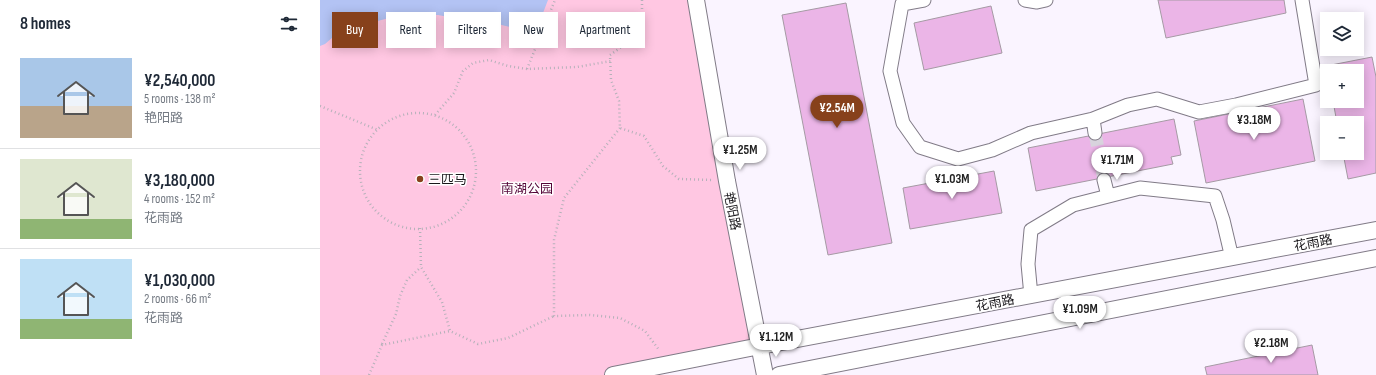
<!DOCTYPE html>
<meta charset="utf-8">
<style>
body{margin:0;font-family:"Sofia Sans Condensed","Noto Sans SC",sans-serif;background:#f2f2f3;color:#1f2937;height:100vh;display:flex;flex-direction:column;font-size:15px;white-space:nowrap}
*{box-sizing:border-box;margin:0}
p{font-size:13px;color:#747a83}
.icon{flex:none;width:22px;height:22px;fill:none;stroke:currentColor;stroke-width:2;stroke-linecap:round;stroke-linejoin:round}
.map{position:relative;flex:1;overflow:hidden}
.details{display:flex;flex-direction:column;background:#fff;width:320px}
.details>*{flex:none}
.guide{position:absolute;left:12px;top:12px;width:380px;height:36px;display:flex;gap:8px}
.fabs{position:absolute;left:1000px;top:12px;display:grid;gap:8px}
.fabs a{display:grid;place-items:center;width:44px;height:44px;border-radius:0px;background:#fff;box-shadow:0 2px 10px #0003;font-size:20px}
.price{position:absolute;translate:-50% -34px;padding:0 9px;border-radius:14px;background:#fff;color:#222;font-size:13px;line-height:26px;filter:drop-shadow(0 1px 2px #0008)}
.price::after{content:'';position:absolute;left:50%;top:24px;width:12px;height:9px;margin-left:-6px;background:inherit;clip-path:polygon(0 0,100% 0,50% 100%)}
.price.active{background:#87411b;color:#fff}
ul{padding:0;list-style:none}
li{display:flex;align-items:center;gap:12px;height:100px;padding:0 20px}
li+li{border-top:1px solid #e0e1e3}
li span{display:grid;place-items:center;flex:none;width:112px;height:80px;border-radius:0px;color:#555}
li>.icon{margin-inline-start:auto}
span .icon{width:48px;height:48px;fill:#fffc;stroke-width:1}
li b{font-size:17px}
h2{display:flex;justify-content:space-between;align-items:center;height:48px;padding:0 20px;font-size:17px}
.pill{padding:0 14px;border-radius:0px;background:#fff;box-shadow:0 2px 10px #0003;font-size:14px;line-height:36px}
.pill.active{background:#87411b;color:#fff}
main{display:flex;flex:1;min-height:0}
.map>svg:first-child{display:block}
.green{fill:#ffc7e2}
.water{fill:#b3c3f4}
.building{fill:#ebb5e7;stroke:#a59aa4}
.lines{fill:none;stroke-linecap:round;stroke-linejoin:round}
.minor-tunnel{stroke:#d8d3dd;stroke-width:13;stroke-dasharray:13 6;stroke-linecap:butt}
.minor-casing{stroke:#817b87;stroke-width:15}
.tertiary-casing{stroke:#817b87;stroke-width:18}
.path{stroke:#b6b1ba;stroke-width:2.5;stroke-dasharray:1 3;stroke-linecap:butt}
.minor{stroke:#fff;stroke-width:13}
.tertiary{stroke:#fff;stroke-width:16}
.poi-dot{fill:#87411b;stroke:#fff;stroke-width:1.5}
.labels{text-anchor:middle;stroke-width:3;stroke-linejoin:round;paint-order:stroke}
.poi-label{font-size:13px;fill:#19171b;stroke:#fff;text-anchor:start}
.park-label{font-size:13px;fill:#540538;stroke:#fff}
.street-label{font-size:13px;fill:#19171b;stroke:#fff}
</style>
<main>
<section class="details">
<h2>8 homes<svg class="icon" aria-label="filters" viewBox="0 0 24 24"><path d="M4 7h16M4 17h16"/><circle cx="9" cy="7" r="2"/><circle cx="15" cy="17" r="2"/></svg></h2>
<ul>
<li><span style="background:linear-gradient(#a9c7e8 60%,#b9a48a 0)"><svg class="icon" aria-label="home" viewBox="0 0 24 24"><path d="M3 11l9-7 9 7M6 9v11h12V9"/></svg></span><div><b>¥2,540,000</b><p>5 rooms · 138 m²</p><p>艳阳路</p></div></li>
<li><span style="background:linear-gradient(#dfe7d0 75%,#8fb573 0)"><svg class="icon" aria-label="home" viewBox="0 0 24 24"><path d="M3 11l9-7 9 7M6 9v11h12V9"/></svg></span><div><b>¥3,180,000</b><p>4 rooms · 152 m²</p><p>花雨路</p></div></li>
<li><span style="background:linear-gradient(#bfe0f5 75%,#8fb573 0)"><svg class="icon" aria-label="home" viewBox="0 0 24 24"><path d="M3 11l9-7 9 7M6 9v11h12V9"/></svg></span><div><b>¥1,030,000</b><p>2 rooms · 66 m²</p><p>花雨路</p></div></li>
</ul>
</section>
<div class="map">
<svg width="1056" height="375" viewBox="0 0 1056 375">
<rect width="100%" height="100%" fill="#faf4ff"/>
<path class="green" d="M0,0h376l64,346 -147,29h-293z"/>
<path class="water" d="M0,0h228l-5,13 -33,14 -29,-7h-16l-27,-5h-20l-29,3 -49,13 -15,13 -5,2z"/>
<path class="building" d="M838,0h126l2,13 -120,25z
M526,3l46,240 -64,12 -46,-240z
M671,6l11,47 -78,17 -10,-47z
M1052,57l4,20v96l-28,6 -5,-26h14v-30h-20l-4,-22h24v-30h-30l-1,-5z
M983,99l12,62 -109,22 -12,-62z
M854,119l7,36 -10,2 2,7 -137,27 -8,-43z
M674,171l8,42 -92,16 -7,-41z
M992,345l6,30h-111l-2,-8z"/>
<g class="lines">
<path class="minor-tunnel" d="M775,133l9,47"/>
<g class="minor-casing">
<path id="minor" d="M604,0l-22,4 -12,67 13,52 17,24 38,12 34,-9 39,-17 62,-14 35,-14 29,-6 42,13 37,-7 80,-20 -14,-85
M705,0l12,2 9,-2
M773,119l2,14
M784,180l4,16
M711,296l-3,-32 3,-34 42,-25 67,-17 75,8 8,24 9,38"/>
</g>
<g class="tertiary-casing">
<path id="tertiary" d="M376,0l31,181 38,194
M293,375l147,-29 616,-116
M459,375l597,-117"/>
</g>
<path class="path" d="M322,0v24l-15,19 -17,12 1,25 8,21 1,27 24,8 19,30 16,13 33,1
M207,69l28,-69
M0,106l58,24
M40 171a58 58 0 1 1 116 0a58 58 0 1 1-116 0Z
M115,115l19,-22 9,-22 10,-8 16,-3 19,6 19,3 50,-2 34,-6
M300,128l-56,70 -10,42v76l36,-1 30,3 25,13 14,19
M100,228l1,39 21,35 8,29 28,13 30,-6 46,-22
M62,344l14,-30 4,-18 7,-16 14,-13
M49,375l13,-30 68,-14"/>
<use href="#minor" class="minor"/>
<use href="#tertiary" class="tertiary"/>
</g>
<circle class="poi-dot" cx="100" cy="179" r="4"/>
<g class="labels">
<g class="poi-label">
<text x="108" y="184">三匹马</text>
</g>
<g class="park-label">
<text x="207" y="193">南湖公园</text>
</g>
<g class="street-label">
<text transform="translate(413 211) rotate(79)" y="5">艳阳路</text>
<text transform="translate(993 242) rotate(-11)" y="5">花雨路</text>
<text transform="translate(675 302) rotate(-11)" y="5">花雨路</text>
</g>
</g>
</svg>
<div class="fabs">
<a><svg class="icon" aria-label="layers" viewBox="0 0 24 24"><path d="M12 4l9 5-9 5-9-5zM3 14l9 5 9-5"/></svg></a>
<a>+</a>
<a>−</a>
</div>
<b class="price active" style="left:517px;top:129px">¥2.54M</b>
<b class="price" style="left:934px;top:141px">¥3.18M</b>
<b class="price" style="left:420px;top:171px">¥1.25M</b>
<b class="price" style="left:797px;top:181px">¥1.71M</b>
<b class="price" style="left:632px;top:200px">¥1.03M</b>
<b class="price" style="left:760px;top:330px">¥1.09M</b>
<b class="price" style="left:456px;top:358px">¥1.12M</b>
<b class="price" style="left:951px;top:364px">¥2.18M</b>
<div class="guide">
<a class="pill active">Buy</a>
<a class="pill">Rent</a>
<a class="pill">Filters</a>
<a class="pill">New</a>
<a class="pill">Apartment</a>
</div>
</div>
</main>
